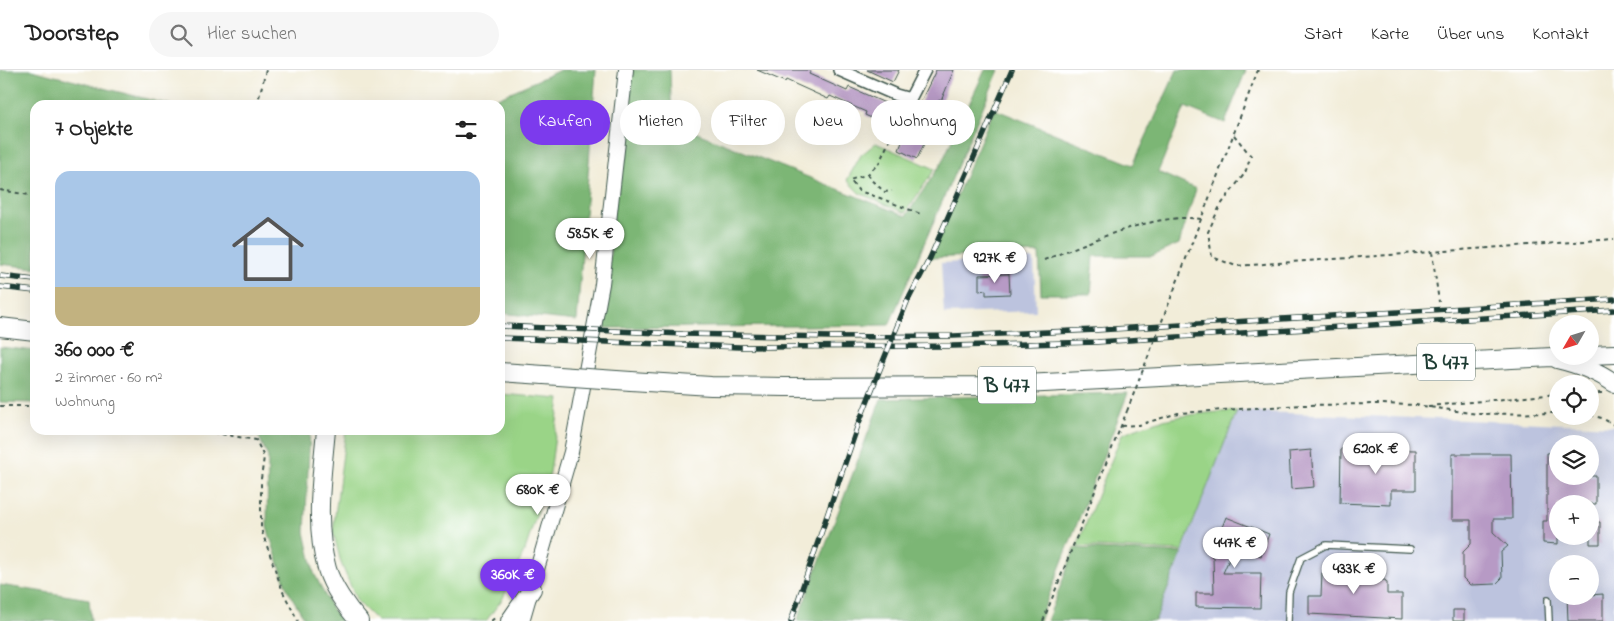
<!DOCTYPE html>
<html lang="de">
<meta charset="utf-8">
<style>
body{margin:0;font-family:"Indie Flower",sans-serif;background:#f6f6f6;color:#222;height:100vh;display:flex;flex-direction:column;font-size:19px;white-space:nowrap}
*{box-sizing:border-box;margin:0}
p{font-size:16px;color:#767676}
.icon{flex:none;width:28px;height:28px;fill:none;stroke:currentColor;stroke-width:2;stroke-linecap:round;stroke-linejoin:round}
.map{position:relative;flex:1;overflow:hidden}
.sheet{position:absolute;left:30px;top:30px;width:475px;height:335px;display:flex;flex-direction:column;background:#fff;border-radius:15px;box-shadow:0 5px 20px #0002}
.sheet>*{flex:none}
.banner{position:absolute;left:520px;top:30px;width:475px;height:45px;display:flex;gap:10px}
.needle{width:32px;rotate:231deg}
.fabs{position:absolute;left:1549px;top:245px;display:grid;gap:10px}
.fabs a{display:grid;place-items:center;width:50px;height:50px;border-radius:50%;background:#fff;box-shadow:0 5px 20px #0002;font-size:25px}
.price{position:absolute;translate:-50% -42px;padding:0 11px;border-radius:18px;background:#fff;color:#222;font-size:16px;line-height:32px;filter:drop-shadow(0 1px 2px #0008)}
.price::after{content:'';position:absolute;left:50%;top:30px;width:15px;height:11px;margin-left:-8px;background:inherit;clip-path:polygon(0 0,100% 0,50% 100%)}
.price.active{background:#7c3aed;color:#fff}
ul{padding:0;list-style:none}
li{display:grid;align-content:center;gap:10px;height:265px;padding:0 25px}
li+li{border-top:1px solid #e0e0e0}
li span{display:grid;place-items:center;height:155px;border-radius:15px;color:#555}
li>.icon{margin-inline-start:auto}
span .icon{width:90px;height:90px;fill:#fffc;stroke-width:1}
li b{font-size:21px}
h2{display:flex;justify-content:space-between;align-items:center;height:60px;padding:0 25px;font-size:21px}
.chip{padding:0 18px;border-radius:22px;background:#fff;box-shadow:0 5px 20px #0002;font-size:18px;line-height:45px}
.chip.active{background:#7c3aed;color:#fff}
header{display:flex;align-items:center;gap:30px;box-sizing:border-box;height:70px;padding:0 25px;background:#fff;border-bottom:1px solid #e0e0e0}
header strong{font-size:24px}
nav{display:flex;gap:28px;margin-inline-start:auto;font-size:18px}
.search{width:350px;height:45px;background:#f6f6f6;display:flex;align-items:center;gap:12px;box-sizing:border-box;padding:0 18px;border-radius:28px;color:#767676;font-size:19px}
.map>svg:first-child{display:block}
.industrial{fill:#bcc3de;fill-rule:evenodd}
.green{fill:#9ad487;stroke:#5c885e}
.forest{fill:#7bb674;stroke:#4d7a54}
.building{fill:#b79ac5}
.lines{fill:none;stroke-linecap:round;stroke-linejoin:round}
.service-casing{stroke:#3f574d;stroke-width:8}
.minor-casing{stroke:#3f574d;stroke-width:14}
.tertiary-casing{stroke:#3f574d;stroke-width:16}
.primary-casing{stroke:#3f574d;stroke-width:20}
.path{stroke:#3f574d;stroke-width:2;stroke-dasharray:4 4;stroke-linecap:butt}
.service{stroke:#fff;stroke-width:5.5}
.minor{stroke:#fff;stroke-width:11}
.tertiary{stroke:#fff;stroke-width:14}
.primary{stroke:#fff;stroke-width:18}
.rail-casing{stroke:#1f3d34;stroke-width:5.5}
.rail{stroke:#fff;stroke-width:4;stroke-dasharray:11;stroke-linecap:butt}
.primary-bridge-casing{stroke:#3f574d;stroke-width:20;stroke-linecap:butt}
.path-bridge{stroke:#3f574d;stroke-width:2;stroke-dasharray:4 4;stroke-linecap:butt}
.primary-bridge{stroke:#fff;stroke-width:18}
.labels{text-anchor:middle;stroke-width:4;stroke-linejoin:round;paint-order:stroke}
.shield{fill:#fff;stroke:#627771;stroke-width:1}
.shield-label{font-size:21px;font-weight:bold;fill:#1f3d34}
</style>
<header>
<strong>Doorstep</strong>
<div class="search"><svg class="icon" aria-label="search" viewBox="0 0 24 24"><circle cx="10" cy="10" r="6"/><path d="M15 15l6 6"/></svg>Hier suchen</div>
<nav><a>Start</a><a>Karte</a><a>Über uns</a><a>Kontakt</a></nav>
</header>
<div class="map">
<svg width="1614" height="551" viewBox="0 0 1614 551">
<rect width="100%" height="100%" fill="#fff"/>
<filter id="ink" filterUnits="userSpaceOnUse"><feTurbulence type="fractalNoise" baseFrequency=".02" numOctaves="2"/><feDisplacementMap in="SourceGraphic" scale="10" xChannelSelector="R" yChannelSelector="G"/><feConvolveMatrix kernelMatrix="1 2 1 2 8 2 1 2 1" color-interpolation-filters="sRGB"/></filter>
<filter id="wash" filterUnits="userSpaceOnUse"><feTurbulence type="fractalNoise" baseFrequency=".0096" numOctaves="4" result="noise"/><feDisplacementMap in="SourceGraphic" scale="20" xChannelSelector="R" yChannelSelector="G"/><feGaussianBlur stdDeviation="1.12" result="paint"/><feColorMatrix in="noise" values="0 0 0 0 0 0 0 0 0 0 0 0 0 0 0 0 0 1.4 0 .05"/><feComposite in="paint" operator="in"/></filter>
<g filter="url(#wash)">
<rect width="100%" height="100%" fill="#f2edd9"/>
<path class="industrial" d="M1034,189l2,52 -92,3 -3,-51z
M1237,341l377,15v195h-459zM1558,374h32v32h-32zM1558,434h32v32h-32zM1558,494h32v32h-32z"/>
<path class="green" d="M876,73l59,26 -30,44 -46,-20 -12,-13 14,-25z
M500,324l60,5 -10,74 -25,77 -22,48 -17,23h-109l-20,-20 -16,-38 -8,-32 13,-101h154z
M1237,341l-55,140 -105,-5 45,-112c38,-17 74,-21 115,-23z"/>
<path class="forest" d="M0,0h31l140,35h-136v163l-35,-4z
M560,0h36l-19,251 -77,-8v-208h-18z
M623,0h47l2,53 234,93 35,-52 44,-94h14l-110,255 -284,3z
M1177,0h69l-21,53 -40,-16 -27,65 38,17 -17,55 -27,12h-58l-3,38h-50l-2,-41 -109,5 64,-149 139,56z
M0,277l35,4v52l-35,-1z
M1128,323l-89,228h-242l84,-222z
M222,360h88l-5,102 9,41 18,36 9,12h-35l-19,-32 -20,-62 1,-70 -9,-20z
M1075,478l107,5 -27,68h-108z
M0,515l89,14 2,22h-91z"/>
<g id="blocks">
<path class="building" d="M757,0h54l-2,4 38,17 2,-4 45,20 -4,8 20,9 26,-54h18l-13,31 -2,-1 -9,19 7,3 -6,12 -2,-1 -12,26 -18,-9 3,-8 -2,-2 3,-5 -18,-8 1,-2 -21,-10 1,-3 -36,-16 -2,3 -42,-19 -1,2z
M867,0h32l-6,12z
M1009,204l1,20 -24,1v-5l-7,1v-16z
M1341,379l75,1v40h-25v15l-51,-2z
M1311,380l3,37 -23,2 -2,-37z
M1547,383h11v23h38v28h-38v40l-15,-1v-22h4z
M1452,384h59l1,65h-19v13l15,14 -7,6 1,26 -6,6 -26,1 -7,-7v-26l8,-8v-24h-19z
M1226,447l43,17 -8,22 -22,-9 -2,5 -4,-2 -10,23h38l-1,35 -64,-1v-14h18l-1,-36 -2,-1z
M1590,452h10v22h-10z
M1329,493h33v16l23,1 2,3v11h15v25l-93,-5v-18h12l1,-23h7z
M1603,524v27h-35l-1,-25h23v-1z
M1453,540h11v11h-11z"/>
</g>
</g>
<g filter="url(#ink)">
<use href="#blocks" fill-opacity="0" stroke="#3f574d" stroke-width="1"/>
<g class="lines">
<g class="service-casing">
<path id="service" d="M1548,530l1,21
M1288,551l1,-29 12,-34 25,-13 84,4"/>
</g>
<g class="minor-casing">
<path id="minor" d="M839,0l57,25 14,4 15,-29"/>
</g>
<g class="tertiary-casing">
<path id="tertiary" d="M522,551l49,-169 31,-168 24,-214"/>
</g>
<g class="primary-casing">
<path id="primary" d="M0,257l35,4
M1590,285l24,-1
M1557,289c21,5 39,11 57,24
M500,302l44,3
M631,311l80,5 74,1 200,-1 587,-30
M326,360c-4,45 -12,95 1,139 5,17 20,39 32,52
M510,551l22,-32"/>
</g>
<path class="path" d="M257,35l9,-35
M904,40l-25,53 -11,11 -18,6 9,11 21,7 43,17
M1234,65l17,21 -6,17 -25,33 -12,26 4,25 24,9 378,-27
M868,104l3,6 14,12 7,-1
M0,120l35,6
M1432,182l7,50
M1044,190c44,-17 110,-48 157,-41
M1174,220l84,-220
M1590,323h13
M0,336h35
M1428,336l130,-12
M1590,345l12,3 12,7
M1121,356l18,-1 39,-12 125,-8 76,-1 37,1 61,9 81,-1
M198,360l58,10 8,17 -3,22v50l22,63 15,29
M491,551l5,-4
M1043,551l84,-210"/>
<use href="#service" class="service"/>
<use href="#minor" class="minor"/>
<use href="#tertiary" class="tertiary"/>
<use href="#primary" class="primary"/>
<g class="rail-casing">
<path id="rail" d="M0,206l35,4
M0,217l35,4
M500,256l183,8 148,3 122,-1 144,-6 517,-31
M500,268l240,9 212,-1 145,-4 517,-32
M791,551l67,-196 22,-56 27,-67 23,-44 82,-188"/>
</g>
<use href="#rail" class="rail"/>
<g class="primary-bridge-casing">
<path id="primary-bridge" d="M544,305l87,6"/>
</g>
<path class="path-bridge" d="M1127,341l47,-121"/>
<use href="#primary-bridge" class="primary-bridge"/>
</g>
</g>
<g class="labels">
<g class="shield">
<rect x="1417" y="273.5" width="58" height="37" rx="4"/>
<rect x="978" y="296.5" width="58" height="37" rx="4"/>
</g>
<g class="shield-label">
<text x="1446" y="299">B 477</text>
<text x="1007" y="322">B 477</text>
</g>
</g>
</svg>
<div class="fabs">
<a><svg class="needle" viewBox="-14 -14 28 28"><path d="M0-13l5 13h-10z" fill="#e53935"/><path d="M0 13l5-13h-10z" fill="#767676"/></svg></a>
<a><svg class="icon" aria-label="locate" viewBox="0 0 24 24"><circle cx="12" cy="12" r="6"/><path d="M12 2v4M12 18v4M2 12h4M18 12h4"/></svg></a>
<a><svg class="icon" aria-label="layers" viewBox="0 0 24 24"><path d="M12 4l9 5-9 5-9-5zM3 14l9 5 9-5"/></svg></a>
<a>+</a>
<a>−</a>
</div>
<b class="price" style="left:590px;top:190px">585K €</b>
<b class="price" style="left:995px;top:214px">927K €</b>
<b class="price" style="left:1376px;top:405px">620K €</b>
<b class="price" style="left:538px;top:446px">680K €</b>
<b class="price" style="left:1235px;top:499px">447K €</b>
<b class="price" style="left:1354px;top:525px">433K €</b>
<b class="price active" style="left:513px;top:531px">360K €</b>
<div class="banner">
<a class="chip active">Kaufen</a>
<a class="chip">Mieten</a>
<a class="chip">Filter</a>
<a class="chip">Neu</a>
<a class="chip">Wohnung</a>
</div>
<section class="sheet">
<h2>7 Objekte<svg class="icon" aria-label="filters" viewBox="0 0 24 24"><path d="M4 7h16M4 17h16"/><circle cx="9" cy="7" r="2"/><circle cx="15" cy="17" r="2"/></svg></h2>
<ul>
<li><span style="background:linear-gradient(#a9c7e8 75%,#c2b280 0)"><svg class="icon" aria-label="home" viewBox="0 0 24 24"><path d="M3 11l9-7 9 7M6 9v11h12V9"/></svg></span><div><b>360 000 €</b><p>2 Zimmer · 60 m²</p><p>Wohnung</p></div></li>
</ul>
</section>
</div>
